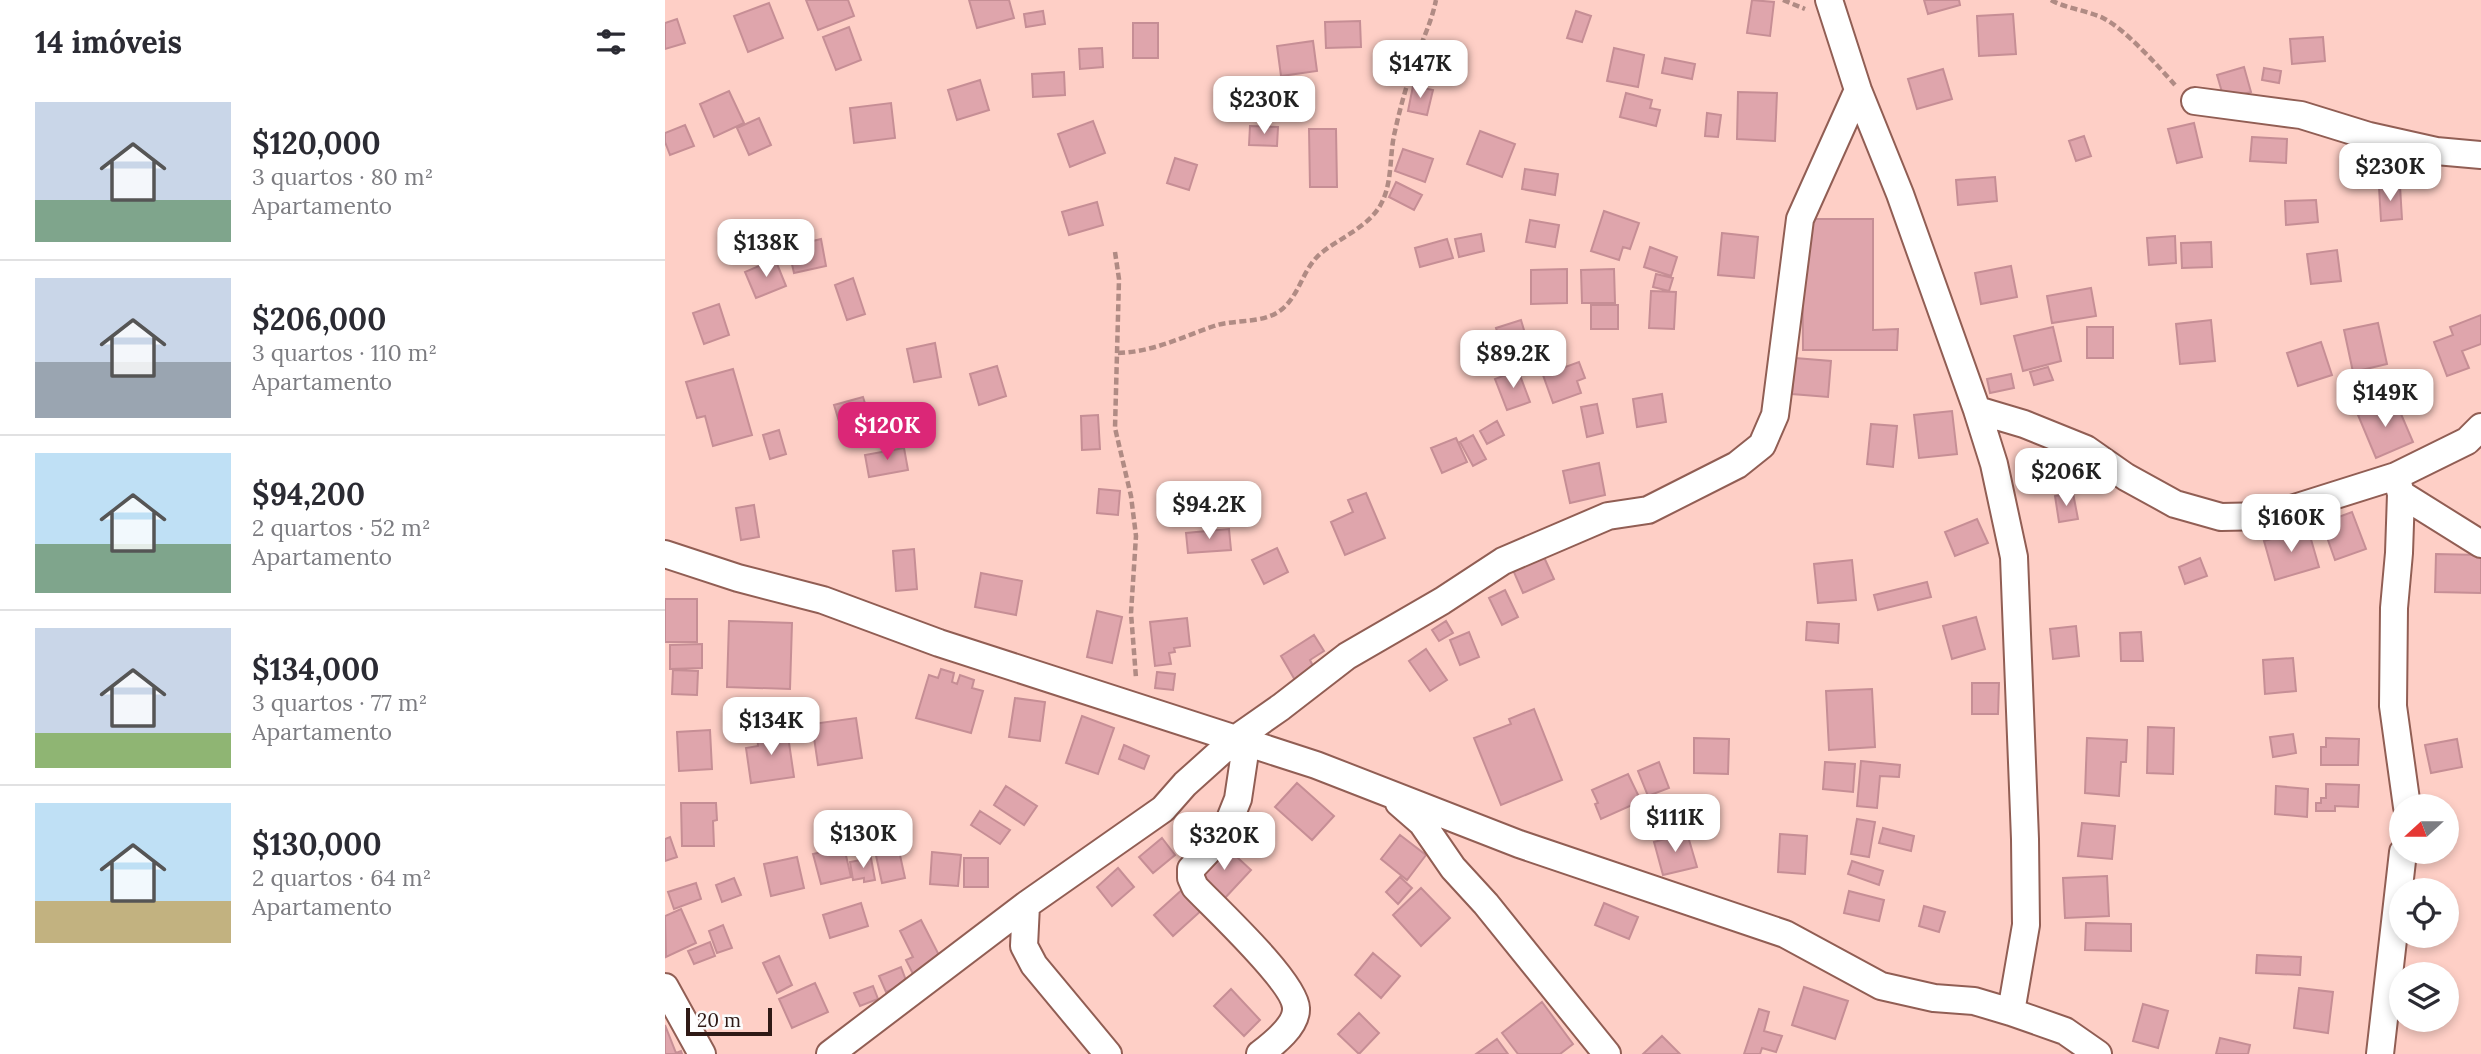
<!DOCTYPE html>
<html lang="pt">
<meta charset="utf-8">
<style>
body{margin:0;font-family:Lora,serif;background:#f7f7f7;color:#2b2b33;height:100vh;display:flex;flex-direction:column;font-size:26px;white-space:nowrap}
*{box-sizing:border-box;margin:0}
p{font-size:23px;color:#7c7c81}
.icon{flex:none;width:38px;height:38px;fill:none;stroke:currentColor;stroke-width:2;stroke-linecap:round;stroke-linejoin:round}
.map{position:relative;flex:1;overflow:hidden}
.drawer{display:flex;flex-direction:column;background:#fff;width:665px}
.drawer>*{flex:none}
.needle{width:46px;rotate:249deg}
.tools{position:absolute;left:1724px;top:794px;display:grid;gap:14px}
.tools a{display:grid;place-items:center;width:70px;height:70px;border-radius:50%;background:#fff;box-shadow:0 4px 10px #0003;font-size:35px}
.scale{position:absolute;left:21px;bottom:18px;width:86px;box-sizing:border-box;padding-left:7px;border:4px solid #2f1a16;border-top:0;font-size:19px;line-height:24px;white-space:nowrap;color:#2f1a16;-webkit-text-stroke:5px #fcfcfc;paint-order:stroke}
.price{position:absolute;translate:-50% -60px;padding:0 16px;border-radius:14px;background:#fff;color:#222;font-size:23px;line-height:46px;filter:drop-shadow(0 2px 4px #0008)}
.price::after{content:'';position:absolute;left:50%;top:42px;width:21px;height:16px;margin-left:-10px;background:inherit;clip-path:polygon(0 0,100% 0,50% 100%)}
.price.active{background:#db2777;color:#fff}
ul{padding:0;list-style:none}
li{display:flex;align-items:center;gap:21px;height:175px;padding:0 35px}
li+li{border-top:2px solid #e1e1e2}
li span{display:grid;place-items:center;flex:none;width:196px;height:140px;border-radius:0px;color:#555}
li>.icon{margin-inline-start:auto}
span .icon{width:84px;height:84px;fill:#fffc;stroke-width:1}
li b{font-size:30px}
h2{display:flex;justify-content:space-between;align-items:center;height:84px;padding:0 35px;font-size:30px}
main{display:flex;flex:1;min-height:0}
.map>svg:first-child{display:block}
.building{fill:#dfa5ac;stroke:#c68e95;stroke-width:2}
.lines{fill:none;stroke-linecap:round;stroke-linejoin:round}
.minor-casing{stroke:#915e54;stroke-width:30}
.path{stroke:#b08b84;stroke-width:4.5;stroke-dasharray:7 3.5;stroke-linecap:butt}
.minor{stroke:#fff;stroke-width:26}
</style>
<main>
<section class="drawer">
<h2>14 imóveis<svg class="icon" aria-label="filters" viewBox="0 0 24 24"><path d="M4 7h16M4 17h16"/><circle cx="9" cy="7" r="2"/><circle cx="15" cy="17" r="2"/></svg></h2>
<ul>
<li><span style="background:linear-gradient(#c9d6e8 70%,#7fa58c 0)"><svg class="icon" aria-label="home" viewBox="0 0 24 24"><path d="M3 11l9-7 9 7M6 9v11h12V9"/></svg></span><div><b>$120,000</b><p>3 quartos · 80 m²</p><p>Apartamento</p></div></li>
<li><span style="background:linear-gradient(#c9d6e8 60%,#9aa5b1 0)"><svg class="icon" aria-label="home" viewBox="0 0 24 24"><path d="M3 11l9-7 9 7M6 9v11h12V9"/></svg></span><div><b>$206,000</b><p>3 quartos · 110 m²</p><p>Apartamento</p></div></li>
<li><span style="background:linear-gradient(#bfe0f5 65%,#7fa58c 0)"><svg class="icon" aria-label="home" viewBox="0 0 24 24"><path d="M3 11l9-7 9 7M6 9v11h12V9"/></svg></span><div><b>$94,200</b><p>2 quartos · 52 m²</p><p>Apartamento</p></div></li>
<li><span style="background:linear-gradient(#c9d6e8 75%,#8fb573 0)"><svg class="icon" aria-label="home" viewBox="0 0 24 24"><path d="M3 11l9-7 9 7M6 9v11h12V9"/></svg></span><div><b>$134,000</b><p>3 quartos · 77 m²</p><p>Apartamento</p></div></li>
<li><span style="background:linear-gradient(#bfe0f5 70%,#c2b280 0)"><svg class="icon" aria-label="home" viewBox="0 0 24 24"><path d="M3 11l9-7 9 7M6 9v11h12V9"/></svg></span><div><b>$130,000</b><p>2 quartos · 64 m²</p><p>Apartamento</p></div></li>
</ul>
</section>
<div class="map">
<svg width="1816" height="1054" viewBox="0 0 1816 1054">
<rect width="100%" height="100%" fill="#fecfc6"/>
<path class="building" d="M141,0h42l6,16 -36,14z
M304,0h40l5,18 -37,10z
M1087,0l22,2 -4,34 -23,-3z
M1259,0h35l1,5 -32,9z
M104,3l14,35 -35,14 -14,-36z
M378,11l2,13 -19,3 -2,-13z
M911,11l15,5 -9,26 -15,-4z
M1348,14l3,40 -37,2 -2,-40z
M12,19l8,24 -20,6v-26z
M695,21l1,26 -35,1 -1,-26z
M468,23h25v35h-25z
M184,27l12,33 -25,10 -13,-33z
M1658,37l2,24 -33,3 -2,-25z
M648,41l4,30 -36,5 -4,-30z
M437,48l1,19 -23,2 -1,-20z
M949,48l30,7 -6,32 -31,-6z
M1000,58l30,6 -3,15 -30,-6z
M1579,67l7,25 -27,7 -7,-24z
M1599,68l17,3 -2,12 -17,-3z
M1278,69l9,30 -35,10 -9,-30z
M399,72l1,23 -32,2 -1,-23z
M315,80l9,30 -32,10 -9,-30z
M748,86l20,4 -6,25 -19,-4z
M64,91l15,32 -30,14 -14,-33z
M1073,92l39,1 -2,48 -38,-2z
M961,93l26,7 -2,8 10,2 -4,16 -36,-9z
M226,103l4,35 -41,5 -4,-35z
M1042,113l14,2 -3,22 -13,-1z
M94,118l12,27 -22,10 -12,-27z
M428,121l12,32 -35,14 -12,-33z
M1529,123l8,34 -25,6 -9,-34z
M20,125l9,21 -24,9 -5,-13v-9z
M585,126l28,1 -1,19 -28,-1z
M644,129h27l1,58h-27z
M815,131l35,13 -13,33 -35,-13z
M1419,136l7,20 -15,5 -7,-20z
M1587,137l35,2 -1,24 -36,-2z
M738,149l30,10 -8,23 -30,-11z
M510,158l22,7 -8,25 -22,-7z
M860,169l33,5 -3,21 -33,-6z
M1330,177l2,24 -39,4 -2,-25z
M731,182l26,13 -8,15 -25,-13z
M1735,186l2,33 -21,2 -2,-34z
M1651,200l2,22 -32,3 -1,-24z
M432,202l6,23 -34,10 -7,-23z
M939,211l35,12 -9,26 -7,-2 -4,13 -28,-9z
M1137,219h71v111l25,-1 -1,21h-94z
M865,220l29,5 -4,22 -29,-5z
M1057,233l36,4 -4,41 -36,-3z
M816,234l3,17 -25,6 -4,-18z
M1510,236l1,27 -27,2 -2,-27z
M156,239l5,27 -32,7 -6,-26z
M782,239l6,19 -33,9 -5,-19z
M1546,242l1,25 -30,1 -1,-25z
M985,247l27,10 -6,19 -27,-9z
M1672,250l4,31 -30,3 -4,-30z
M110,259l11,27 -30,12 -11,-26z
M1346,266l6,31 -36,7 -6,-31z
M902,269v34l-36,1v-34z
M949,269l1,34h-33l-1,-33z
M991,274l17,4 -4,13 -16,-4z
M188,278l12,36 -18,6 -12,-35z
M1426,288l5,28 -44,7 -5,-27z
M986,291l25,1 -2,37 -25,-1z
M54,304l10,31 -25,9 -11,-31z
M926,305h27v24h-27z
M1816,315v29l-19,7 7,17 -22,8 -13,-34 19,-7 -3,-8z
M856,320l9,30 -25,8 -9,-30z
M1546,320l4,41 -35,3 -4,-40z
M1713,323l9,41 -34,8 -9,-42z
M1388,327l8,34 -38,10 -9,-35z
M1422,327h26v31h-26z
M1656,342l11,33 -34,11 -11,-33z
M270,343l6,34 -27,5 -7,-33z
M1130,358l36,3 -3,36 -36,-3z
M914,362l6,16 -8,3 4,12 -28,10 -10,-28z
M332,366l9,30 -27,9 -9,-31z
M1383,367l5,13 -19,5 -4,-13z
M68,369l19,66 -39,11 -8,-30 -8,2 -11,-36z
M853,370l12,32 -23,8 -12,-31z
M1346,374l3,14 -24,5 -3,-14z
M997,394l4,28 -29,5 -4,-28z
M198,397l8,25 -29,9 -8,-26z
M1730,400l18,42 -37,16 -18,-43z
M932,404l6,29 -16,4 -6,-30z
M1287,411l5,43 -38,4 -5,-43z
M433,415l2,34 -18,1 -1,-34z
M832,421l7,14 -17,9 -7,-13z
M1206,424l26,2 -4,41 -26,-3z
M114,430l7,24 -16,5 -7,-24z
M808,435l13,24 -13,7 -13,-24z
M791,438l11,24 -25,11 -11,-25z
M239,448l4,22 -39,7 -4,-22z
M934,463l6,32 -35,8 -7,-32z
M434,489l21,2 -2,24 -21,-2z
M701,493l19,45 -40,17 -14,-33 22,-10 -5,-12z
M1408,493l5,26 -19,3 -4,-26z
M89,505l5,32 -18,3 -5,-32z
M1687,512l14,37 -31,11 -13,-37z
M1312,519l11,24 -33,13 -10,-24z
M564,529l2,21 -43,3 -2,-20z
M1643,529l11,38 -44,13 -11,-39z
M612,548l11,24 -24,12 -12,-24z
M249,549l3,40 -21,2 -3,-40z
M1771,554l45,1v38l-46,-1z
M878,555l11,24 -31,14 -10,-23z
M1535,558l7,18 -22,8 -6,-17z
M1187,560l4,40 -38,3 -4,-39z
M316,573l41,8 -6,34 -41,-8z
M1262,582l4,15 -53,13 -4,-15z
M840,590l13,27 -16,8 -13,-27z
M0,599h32v43h-32z
M432,611l25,6 -10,46 -25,-6z
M1311,617l9,32 -33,10 -9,-33z
M522,618l3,28 -16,2 1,4 -6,1 2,11 -16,2 -5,-44z
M64,621l63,2 -2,66 -63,-2z
M781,621l7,12 -14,8 -7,-11z
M1142,622l32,2 -1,19 -32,-3z
M1411,626l3,30 -26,3 -3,-30z
M804,632l10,25 -19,8 -10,-25z
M1476,632l2,29h-22l-1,-28z
M649,635l10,16 -14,9 4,8 -19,12 -14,-24z
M37,644v24l-32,1v-24z
M761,649l21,31 -17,11 -21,-30z
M1628,658l3,33 -31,3 -2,-34z
M276,669l13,4 -2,9 5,2 3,-9 14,5 -2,8 11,3 -12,42 -55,-15 13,-43 9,3z
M8,670l25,1 -1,24 -25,-1z
M492,672l18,2 -2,16 -18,-2z
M1307,683h27l-1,31h-26z
M1207,689l3,58 -46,3 -3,-59z
M350,698l30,4 -5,39 -31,-4z
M869,709l28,71 -61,25 -27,-67 37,-14 -2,-5z
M417,716l32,12 -16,46 -32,-11z
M191,718l6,40 -44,7 -6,-41z
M1483,727l26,1 -1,46 -26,-1z
M122,729l7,48 -43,6 -5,-35 12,-2 -1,-13z
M45,730l2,39 -33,2 -2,-39z
M1628,734l3,19 -23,4 -3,-20z
M1029,738l35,1 -1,35 -34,-1z
M1422,738l40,2 -1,22h-5l-2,34 -34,-3z
M1661,738l33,1 -1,26h-37v-18h5z
M1792,739l5,28 -31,6 -6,-28z
M459,745l25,11 -5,13 -25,-10z
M1196,761l39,4 -1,12 -19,-1 -3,32 -20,-2z
M994,762l10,26 -21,8 -10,-25z
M1160,762l30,2 -2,28 -30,-3z
M963,774l13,27 -40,18 -6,-15 3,-1 -6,-13z
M632,783l37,33 -22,24 -37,-33z
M1661,784l33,1 -1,22 -23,-1v5h-19v-8h5v-5h5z
M341,786l31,20 -13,19 -30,-20z
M1611,786l32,3 -1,28 -32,-3z
M16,803h35l1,17 -4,1 1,25h-32z
M315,811l30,19 -10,14 -29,-19z
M1192,819l18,3 -6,35 -18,-3z
M1417,823l33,3 -3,33 -34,-3z
M1218,828l31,8 -3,15 -32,-8z
M1022,833l10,34 -34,8 -9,-33z
M1115,834l27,2 -2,38 -27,-2z
M735,835l26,20 -19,25 -26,-21z
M5,837l7,20 -12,4v-22z
M497,838l13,17 -22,18 -14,-16z
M559,845l27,25 -27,29 -27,-24z
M233,846l7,32 -23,5 -7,-32z
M179,847l7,30 -30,7 -8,-30z
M267,852l29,3 -3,31 -28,-2z
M132,857l7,31 -33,8 -7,-32z
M206,858l4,22 -11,2v-4l-11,2 -3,-18z
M299,858h24v29h-24z
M1187,861l31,10 -4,14 -31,-11z
M453,868l16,19 -22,19 -15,-19z
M1442,876l2,40 -44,2 -2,-40z
M735,877l12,11 -14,16 -12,-12z
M69,878l7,17 -19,7 -6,-17z
M31,883l5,16 -27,10 -6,-17z
M519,888l19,21 -30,27 -19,-21z
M756,888l29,30 -29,28 -28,-31z
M1184,891l35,9 -5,21 -35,-8z
M196,903l7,23 -38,12 -7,-23z
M939,903l34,14 -9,22 -34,-14z
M1259,906l21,6 -6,20 -20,-6z
M16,909l15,34 -30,14 -1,-41z
M256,920l20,39 -28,15 -7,-14 7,-3 -13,-26z
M1421,923l45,1v27l-46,-1z
M58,925l9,23 -15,5 -8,-22z
M45,942l5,14 -21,8 -6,-13z
M708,953l27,23 -19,22 -26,-23z
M1592,955l44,2 -1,18 -44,-2z
M114,956l13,29 -15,8 -14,-30z
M236,967l6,16 -21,9 -7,-16z
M150,983l13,29 -36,16 -13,-29z
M208,986l5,13 -18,7 -6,-13z
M1139,987l44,14 -13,38 -43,-14z
M1634,988l34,4 -5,41 -34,-5z
M566,989l29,31 -16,16 -30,-30z
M877,1002l31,42 -13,10h-42l-16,-21z
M1478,1004l25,7 -10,37 -25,-7z
M1094,1009l10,3 -5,19 18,5 -6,16 -14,-4 -2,6h-16z
M694,1013l20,20 -20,21 -21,-20z
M0,1025l11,28 5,-2 1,3h-17z
M997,1036l18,18h-37z
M1555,1038l30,7 -2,9h-32z
M832,1039l11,15h-32z"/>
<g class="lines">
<g class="minor-casing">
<path id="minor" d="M1164,0l29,90 42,104 77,216 17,54 20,93 11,282 1,86 -15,87
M1530,101l106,14 68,21 67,15 45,4
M1312,410l47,14 62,25 40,28 49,27 46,13 48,-1 127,-40 71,-35 14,-14
M1731,476l5,18 -2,59 -5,55 -1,98 14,101
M1736,494l80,50
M0,554l73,24 85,22 116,43 377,122 203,79 266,90 96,52 53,12 40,3 37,11 54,19 33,23
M569,740l10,19 -6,40 -14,35 -33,35v9l4,9c20,21 100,95 101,121 1,18 -23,36 -36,46
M734,803l23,20 31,45 33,36 121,150
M361,905l-2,41 10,19 74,89
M0,987l37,67
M165,1054l196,-149 137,-96 22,-25 49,-44 47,-33 66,-51 95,-55 61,-40 105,-45 40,-6 89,-45 25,-20 13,-30 25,-196 58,-129
M1715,1054l23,-202"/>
</g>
<path class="path" d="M1118,0l22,9
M1386,0c16,9 35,10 52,18 22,11 55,48 72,67
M450,252l4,27 -4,149 16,68 5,40 -5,77 5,65
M453,353c35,-1 64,-16 96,-27 21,-7 49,-2 67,-16 19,-15 21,-40 39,-56 19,-16 49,-27 61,-50 12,-22 8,-49 14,-73 6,-27 14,-55 24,-81 7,-18 13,-31 17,-50"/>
<use href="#minor" class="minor"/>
</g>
</svg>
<div class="tools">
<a><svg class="needle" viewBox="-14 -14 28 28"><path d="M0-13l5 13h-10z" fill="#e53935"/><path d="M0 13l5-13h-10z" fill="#7c7c81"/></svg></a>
<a><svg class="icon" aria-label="locate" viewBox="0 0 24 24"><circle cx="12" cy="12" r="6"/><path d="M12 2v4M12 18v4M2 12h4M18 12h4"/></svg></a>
<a><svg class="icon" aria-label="layers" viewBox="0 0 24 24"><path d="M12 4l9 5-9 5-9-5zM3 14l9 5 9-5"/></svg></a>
</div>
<div class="scale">20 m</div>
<b class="price" style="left:755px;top:100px">$147K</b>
<b class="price" style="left:599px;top:136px">$230K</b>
<b class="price" style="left:1725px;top:203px">$230K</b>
<b class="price" style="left:101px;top:279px">$138K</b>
<b class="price" style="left:848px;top:390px">$89.2K</b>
<b class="price" style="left:1720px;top:429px">$149K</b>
<b class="price active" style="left:222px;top:462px">$120K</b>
<b class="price" style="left:1401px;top:508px">$206K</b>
<b class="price" style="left:544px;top:541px">$94.2K</b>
<b class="price" style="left:1626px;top:554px">$160K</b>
<b class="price" style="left:106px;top:757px">$134K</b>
<b class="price" style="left:1010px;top:854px">$111K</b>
<b class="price" style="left:198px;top:870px">$130K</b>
<b class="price" style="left:559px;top:872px">$320K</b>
</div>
</main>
